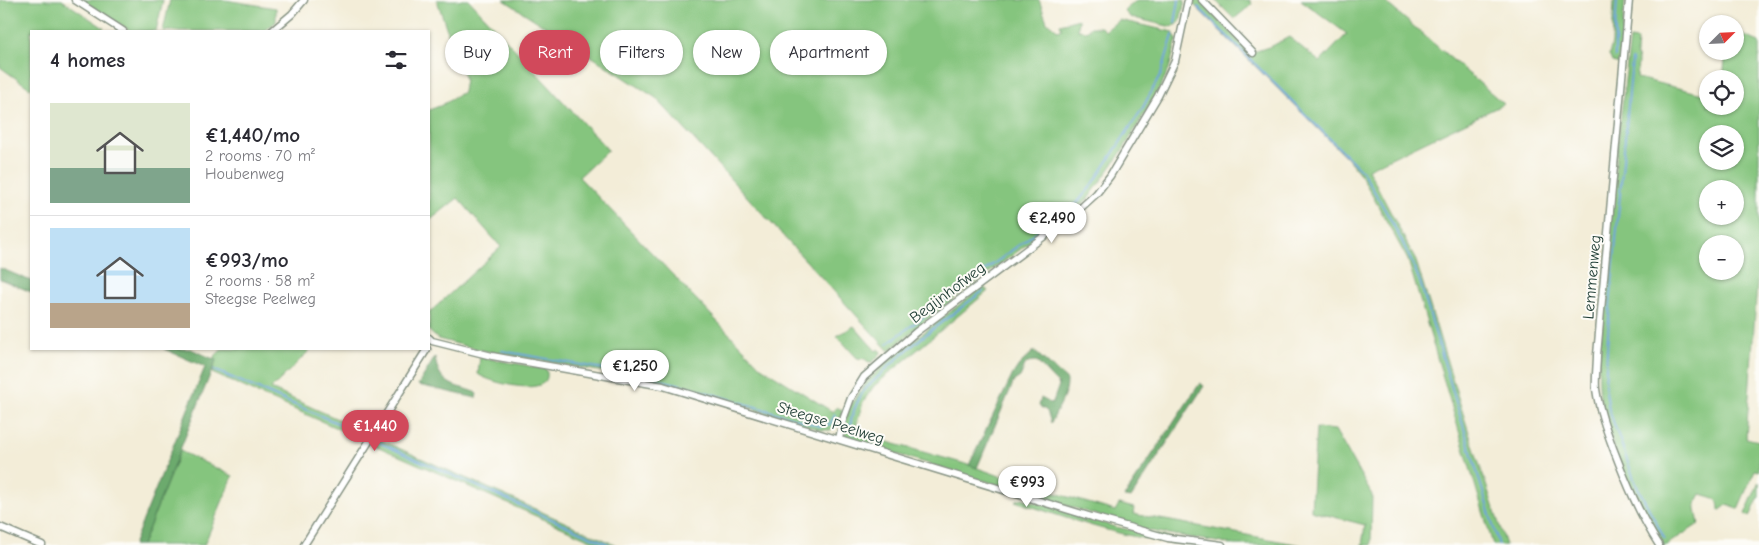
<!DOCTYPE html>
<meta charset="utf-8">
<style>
body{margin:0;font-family:"Comic Neue",sans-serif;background:#f2f2f3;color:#2b2b33;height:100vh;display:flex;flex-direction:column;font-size:19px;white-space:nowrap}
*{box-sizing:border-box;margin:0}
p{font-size:16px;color:#7c7c81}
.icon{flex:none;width:28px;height:28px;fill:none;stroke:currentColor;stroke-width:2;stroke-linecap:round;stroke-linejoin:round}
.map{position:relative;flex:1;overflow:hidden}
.sheet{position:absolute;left:30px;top:30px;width:400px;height:320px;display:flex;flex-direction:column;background:#fff;border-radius:0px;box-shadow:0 1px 4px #0004}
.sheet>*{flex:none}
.guide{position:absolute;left:445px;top:30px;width:475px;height:45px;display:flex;gap:10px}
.needle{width:32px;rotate:66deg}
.tools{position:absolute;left:1699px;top:15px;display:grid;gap:10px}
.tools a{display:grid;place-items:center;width:45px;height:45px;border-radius:50%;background:#fff;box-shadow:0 1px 4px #0004;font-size:25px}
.price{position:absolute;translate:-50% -42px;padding:0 11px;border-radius:18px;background:#fff;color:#222;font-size:16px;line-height:32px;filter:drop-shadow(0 1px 2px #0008)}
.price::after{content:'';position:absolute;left:50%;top:30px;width:15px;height:11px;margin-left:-8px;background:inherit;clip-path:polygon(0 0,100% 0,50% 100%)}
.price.active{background:#d1495b;color:#fff}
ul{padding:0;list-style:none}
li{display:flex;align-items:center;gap:15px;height:125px;padding:0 20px}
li+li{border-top:1px solid #e1e1e2}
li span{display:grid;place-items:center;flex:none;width:140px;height:100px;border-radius:0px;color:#555}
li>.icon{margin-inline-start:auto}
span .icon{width:60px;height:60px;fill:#fffc;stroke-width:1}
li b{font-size:21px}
h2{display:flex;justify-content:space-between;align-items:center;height:60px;padding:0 20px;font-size:21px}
.chip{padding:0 18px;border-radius:22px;background:#fff;box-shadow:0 1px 4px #0004;font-size:18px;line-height:45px}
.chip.active{background:#d1495b;color:#fff}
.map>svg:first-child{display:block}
.green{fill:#85c57e;stroke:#528159;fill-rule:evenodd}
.forest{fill:#6caa6d;stroke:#467450}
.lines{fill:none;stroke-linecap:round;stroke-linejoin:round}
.stream{stroke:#70a4dc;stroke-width:2}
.street-casing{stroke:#899586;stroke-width:9}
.street{stroke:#fff;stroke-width:6}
.labels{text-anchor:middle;stroke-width:4;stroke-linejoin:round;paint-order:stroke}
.street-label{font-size:16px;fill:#1f3d34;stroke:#fdfcf7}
</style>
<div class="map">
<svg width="1759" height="545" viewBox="0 0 1759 545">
<rect width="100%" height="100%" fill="#fdfcf7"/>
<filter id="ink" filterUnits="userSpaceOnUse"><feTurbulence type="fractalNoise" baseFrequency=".02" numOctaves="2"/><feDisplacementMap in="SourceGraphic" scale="10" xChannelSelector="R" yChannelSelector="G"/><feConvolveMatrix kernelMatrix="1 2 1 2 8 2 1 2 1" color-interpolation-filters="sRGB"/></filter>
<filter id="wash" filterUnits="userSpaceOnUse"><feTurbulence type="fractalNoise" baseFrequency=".0096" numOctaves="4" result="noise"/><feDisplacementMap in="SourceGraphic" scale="20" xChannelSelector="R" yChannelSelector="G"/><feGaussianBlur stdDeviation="1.12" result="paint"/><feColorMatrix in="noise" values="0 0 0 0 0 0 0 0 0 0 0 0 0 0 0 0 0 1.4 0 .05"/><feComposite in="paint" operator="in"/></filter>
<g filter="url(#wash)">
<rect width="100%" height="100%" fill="#f3edd8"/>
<path class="green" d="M0,0h62l42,28 -3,3h-70v58l-31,-22z
M82,0h81l-7,31h-25z
M170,0h55l51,8v14l-12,9h-101z
M437,0h32l139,150 -29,27 182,190 72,45 4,-5 6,4 -5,13 -7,6h-10l-133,-41 -55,-12 -148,-26 -47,-12 -9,-8v-18l72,-66 -43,-49 -29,23v-111l13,-5 21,-13 2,-13 -9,-22z
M504,0h535l8,22 12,9 3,-2 -2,-5 19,-5 -1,11 8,1 5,-4h10l4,4 14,-11 54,12 4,8 -8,29 -9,19 -37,62 -35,49 -153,114 -46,38 -233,-253z
M1137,0h48l-5,22 -8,5 -42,-10 -6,-6z
M1192,0h8l50,53 22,-7 17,-9 31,25 27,-28 -46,-34h82l121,104 -136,65 48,92 54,175 36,109h-13l-85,-285 -47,-85 -13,-16 -158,-158z
M1215,0h35l2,4 -18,15z
M1614,0h11l-5,64 -8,-2 -3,-7 3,-12z
M1735,32l24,10v214l-13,182 13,3v30l-4,-1 -17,39 -11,-4 -8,6c0,-15 -6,-13 -18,-17l-6,11 4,19 -33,21h-3c-27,-39 -51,-95 -62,-142 -6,-27 1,-74 3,-102 6,-88 15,-175 26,-262l7,1 -1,14 2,6 -1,18 70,17 1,11h27v-27h-12l3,-28h9zM1708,134h27v27h-27zM1708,189h27v27h-27zM1708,244h27v27h-27z
M983,286l5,5 -114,95 -11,16 -8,29 1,2 113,32 48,17 -2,6 -3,1 -162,-49 -5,-4v-16l4,-13 19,-27 28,-26z
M854,326l22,25 3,-2 2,4 -8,9h-5l-3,-3 -8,-1 -20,-22z
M222,349h89l-40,40 100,45 -5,7 -154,-68 4,-13 -3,-2z
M480,357l66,12c11,31 -57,14 -68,5z
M1316,428l19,2 37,65 -1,50h-9l3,-20 -54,-14z
M378,439l238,106h-14l-228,-100z
M180,451l53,25 -29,69h-62z
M1759,482v15l-9,20 -5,-3z
M1025,484l90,27 4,-7 15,4 -1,6 168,31h-66l-90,-15 -122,-38z
M1022,498l93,29 93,18c-66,0 -130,-23 -193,-44z"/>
<path class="forest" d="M0,268l31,13v11l-31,-13z
M164,349h27l25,11 -74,185h-9l72,-178z
M1034,351l33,29c1,14 -10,30 -16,43l-4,-12 -8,-5 2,-8 9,5 3,-1 6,-17 -20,-21 -4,-3c-13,1 -10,7 -15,16l-6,4 -37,87 -8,-3 44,-91 6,-9z
M435,357c2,17 10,27 27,31 6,2 11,2 15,6l-1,4 -58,-13z
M1200,383l4,3 -73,112 -7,-1z"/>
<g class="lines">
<path class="stream" d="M1198,7l164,164c22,36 43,72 58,111l79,263
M1175,23l4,-23
M1615,57v-26l2,-31
M1632,60l-23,258 -4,67 4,25 26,72 29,56
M887,344l148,-111 42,-30 16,-19 49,-75 19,-35 12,-39
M502,351l142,25 38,9 138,41 10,-2 5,-9
M214,370l151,65
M854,434c-9,-9 3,-32 9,-42 5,-7 13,-13 19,-19 31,-31 67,-56 101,-82
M380,443l230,102"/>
</g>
</g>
<g filter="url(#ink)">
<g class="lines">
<g class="street-casing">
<path id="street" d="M75,0l48,31
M1202,0l51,53
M1629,0l-32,355c0,11 -2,23 -1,34 3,21 10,40 17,59 13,34 26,66 46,97
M272,31l20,-17 12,-14
M429,338l3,3 60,15 171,30 429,131 76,21 54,7
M839,439l4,-19 8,-22 13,-21 52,-45 158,-118 22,-20 14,-18 48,-80 17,-35 13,-61
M0,527l42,18
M304,545l123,-196"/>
</g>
<use href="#street" class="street"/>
</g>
</g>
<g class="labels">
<g class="street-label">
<text transform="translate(1591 277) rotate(-85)" y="6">Lemmenweg</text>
<text transform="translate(947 292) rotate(-37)" y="6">Begijnhofweg</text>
<text transform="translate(831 422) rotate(17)" y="6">Steegse Peelweg</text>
</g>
</g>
</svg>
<div class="tools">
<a><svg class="needle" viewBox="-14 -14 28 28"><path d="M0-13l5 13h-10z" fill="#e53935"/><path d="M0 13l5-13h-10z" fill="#7c7c81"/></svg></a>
<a><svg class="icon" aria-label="locate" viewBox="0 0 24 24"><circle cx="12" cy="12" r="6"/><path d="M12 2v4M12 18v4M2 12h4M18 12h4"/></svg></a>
<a><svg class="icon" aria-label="layers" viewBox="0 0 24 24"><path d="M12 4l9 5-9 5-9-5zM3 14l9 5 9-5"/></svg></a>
<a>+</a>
<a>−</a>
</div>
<b class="price" style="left:1052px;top:244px">€2,490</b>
<b class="price" style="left:635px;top:392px">€1,250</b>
<b class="price active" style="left:375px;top:452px">€1,440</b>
<b class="price" style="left:1027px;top:508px">€993</b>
<div class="guide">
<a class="chip">Buy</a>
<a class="chip active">Rent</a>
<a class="chip">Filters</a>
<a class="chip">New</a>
<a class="chip">Apartment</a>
</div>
<section class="sheet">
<h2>4 homes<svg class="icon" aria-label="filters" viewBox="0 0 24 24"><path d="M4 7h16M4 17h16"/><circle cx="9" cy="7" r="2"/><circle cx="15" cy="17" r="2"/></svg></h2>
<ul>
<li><span style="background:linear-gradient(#dfe7d0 65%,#7fa58c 0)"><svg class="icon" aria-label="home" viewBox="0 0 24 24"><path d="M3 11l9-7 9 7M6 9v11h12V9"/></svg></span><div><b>€1,440/mo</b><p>2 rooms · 70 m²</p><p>Houbenweg</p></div></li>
<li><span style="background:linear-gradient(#bfe0f5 75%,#b9a48a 0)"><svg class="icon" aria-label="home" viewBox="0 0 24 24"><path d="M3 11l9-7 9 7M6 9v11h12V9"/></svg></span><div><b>€993/mo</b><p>2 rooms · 58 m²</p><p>Steegse Peelweg</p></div></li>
</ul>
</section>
</div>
